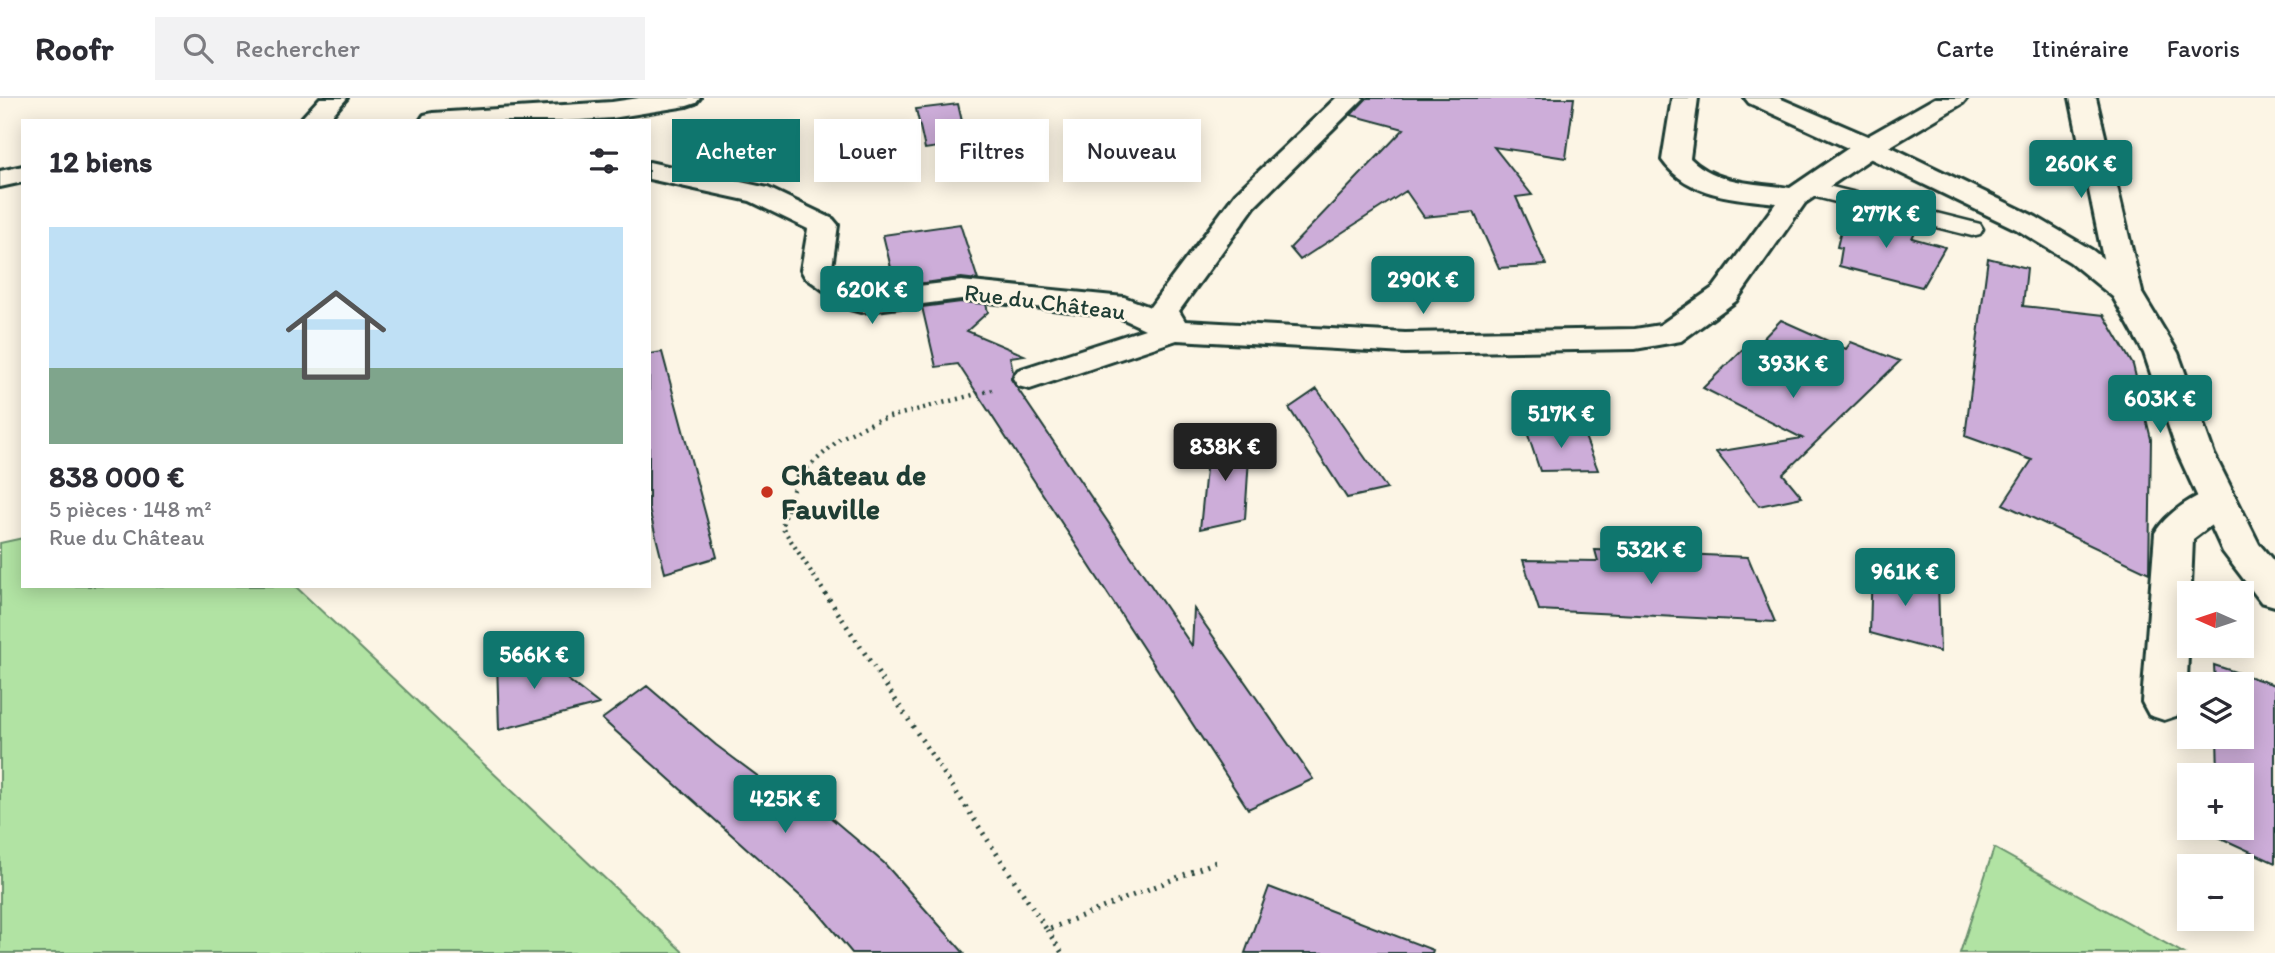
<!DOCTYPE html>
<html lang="fr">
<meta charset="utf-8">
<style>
body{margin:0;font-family:Itim,sans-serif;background:#f2f2f3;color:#2b2b33;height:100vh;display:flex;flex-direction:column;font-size:26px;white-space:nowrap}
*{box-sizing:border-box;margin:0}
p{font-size:23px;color:#7c7c81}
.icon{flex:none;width:38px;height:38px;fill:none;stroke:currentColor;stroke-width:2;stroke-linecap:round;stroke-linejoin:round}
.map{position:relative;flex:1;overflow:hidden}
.sheet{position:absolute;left:21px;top:21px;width:630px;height:469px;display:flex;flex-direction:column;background:#fff;border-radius:0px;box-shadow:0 4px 18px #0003}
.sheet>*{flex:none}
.hud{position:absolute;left:672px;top:21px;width:665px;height:63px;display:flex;gap:14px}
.needle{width:46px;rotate:273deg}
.controls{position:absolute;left:2177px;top:483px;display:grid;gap:14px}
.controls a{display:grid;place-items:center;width:77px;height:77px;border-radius:0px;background:#fff;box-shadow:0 4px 18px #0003;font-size:35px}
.price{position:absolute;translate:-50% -60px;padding:0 16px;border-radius:7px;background:#0f766e;color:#fff;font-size:23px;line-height:46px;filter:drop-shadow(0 2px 4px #0008)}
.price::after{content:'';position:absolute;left:50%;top:42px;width:21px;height:16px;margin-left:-10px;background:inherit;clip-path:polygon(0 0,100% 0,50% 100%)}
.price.on{background:#222;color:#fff}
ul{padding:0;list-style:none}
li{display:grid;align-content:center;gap:14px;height:371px;padding:0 28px}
li span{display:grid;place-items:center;height:217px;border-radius:0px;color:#555}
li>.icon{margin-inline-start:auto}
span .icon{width:126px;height:126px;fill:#fffc;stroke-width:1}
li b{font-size:30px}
h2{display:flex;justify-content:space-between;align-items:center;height:84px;padding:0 28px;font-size:30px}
.chip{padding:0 24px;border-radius:0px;background:#fff;box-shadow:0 4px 18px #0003;font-size:24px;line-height:63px}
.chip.on{background:#0f766e;color:#fff}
header{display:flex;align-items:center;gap:42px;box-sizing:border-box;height:98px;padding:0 35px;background:#fff;border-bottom:2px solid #e1e1e2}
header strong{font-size:33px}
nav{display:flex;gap:38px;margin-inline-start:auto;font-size:24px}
.search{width:490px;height:63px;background:#f2f2f3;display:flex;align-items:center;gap:18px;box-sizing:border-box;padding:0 24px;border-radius:0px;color:#7c7c81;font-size:26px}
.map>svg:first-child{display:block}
.green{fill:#b1e3a3;stroke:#68906c;stroke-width:2}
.building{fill:#cdadd9;stroke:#1f3d34;stroke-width:2}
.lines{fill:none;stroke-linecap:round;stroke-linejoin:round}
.service-casing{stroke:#1f3d34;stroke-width:5}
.minor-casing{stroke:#1f3d34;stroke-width:6}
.tertiary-casing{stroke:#1f3d34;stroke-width:6}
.secondary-casing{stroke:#1f3d34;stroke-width:6}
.path-far1{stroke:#1f3d34;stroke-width:4.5;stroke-dasharray:2 5;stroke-linecap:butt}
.path{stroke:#1f3d34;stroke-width:5;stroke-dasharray:2 6;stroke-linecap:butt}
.service{fill:#fcf5e5;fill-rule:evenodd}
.minor{fill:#fcf5e5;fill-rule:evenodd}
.tertiary{fill:#fcf5e5;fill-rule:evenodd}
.secondary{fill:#fcf5e5;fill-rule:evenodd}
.poi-dot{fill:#c8321e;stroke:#fcf5e5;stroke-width:2.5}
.labels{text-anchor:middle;stroke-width:5;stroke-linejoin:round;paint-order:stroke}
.far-street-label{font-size:24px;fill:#1f3d34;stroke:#fcf5e5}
.poi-label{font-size:30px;font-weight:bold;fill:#1f3d34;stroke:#fcf5e5;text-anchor:start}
</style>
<header>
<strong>Roofr</strong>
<div class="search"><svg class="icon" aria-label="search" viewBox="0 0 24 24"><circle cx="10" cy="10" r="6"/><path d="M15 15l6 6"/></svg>Rechercher</div>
<nav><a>Carte</a><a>Itinéraire</a><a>Favoris</a></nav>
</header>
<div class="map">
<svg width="2275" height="855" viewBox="0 0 2275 855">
<rect width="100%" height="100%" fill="#fcf5e5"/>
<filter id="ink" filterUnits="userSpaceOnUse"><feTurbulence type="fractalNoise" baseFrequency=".0143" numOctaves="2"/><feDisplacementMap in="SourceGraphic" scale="14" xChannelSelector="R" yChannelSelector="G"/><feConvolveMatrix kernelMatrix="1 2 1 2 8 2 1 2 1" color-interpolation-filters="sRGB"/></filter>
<g filter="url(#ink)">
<path class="green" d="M23,440v48h272l389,367h-684v-410z
M1994,750l189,105h-223z"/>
<path class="building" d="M1367,0h207l-8,60 -72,-11 38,48 -16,2 30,68 -47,3 -25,-56 -50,5 -18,-26 -106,69 -10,-12 114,-119 -53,-14z
M958,6l9,39 -42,6 -9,-40z
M1846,112l69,22 -3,6 33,9 -23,40 -83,-21 3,-18 -5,-1z
M960,126l18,56 -17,-2 -44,6 -2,-7 -21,3 -11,-45z
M1988,160l39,10 -4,38 81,9 29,50 18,74 -2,134 -146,-69 29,-44 -67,-24z
M961,204l25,2 2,8 -21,19 57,24 -14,2 3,15 -2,7 181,267 2,-37 119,170 -65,30 -290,-445 -22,3 -14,-60z
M1781,222l65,29 5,-7 49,19 -117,113 19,23 -43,9 -43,-54 86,-14 -99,-50 42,-41 7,3z
M662,254l55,205 -52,16 -16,-64v-155z
M1317,291l70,100 -40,9 -58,-90z
M1526,331h56l16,41 -58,1z
M1209,341l41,3 -5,77 -45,10z
M1595,452l153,7 27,65 -236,-12 -16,-50 75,1z
M1872,466l66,17 2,71 -70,-19z
M531,553l68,53 -100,26 -2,-69z
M2214,567l61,20v178l-76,-35h43v-53h-45l-1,-10 22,8 -1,-36h25v-53h-27z
M647,588l69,59 91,68 9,-8 68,58 80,90h-112l-35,-42 -215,-192z
M1269,789l164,63 -1,3h-187z"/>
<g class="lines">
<g class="service-casing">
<path id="service" d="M1808,83l172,43 3,5 -3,5 -8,2 -172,-43 -3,-5 3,-5z"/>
</g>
<g class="minor-casing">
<path id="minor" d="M320,0h27l-20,23h-28z
M639,0h61l-4,5 -9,3 -75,12 -48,3h-144l4,-6 9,-2 179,-11z
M1336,0h28l-109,108 -76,105 6,10 220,12 230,-4 25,-4 54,-38 62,-84c-41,-5 -88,-6 -114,-43l10,-62h26l-8,60c26,26 65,25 100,30l69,-47 76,-43h32l-4,5 -84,50 -74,50 -69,98 -55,40 -46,8 -230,4 -228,-13 -147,49 -12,-3 -5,-8 5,-8 127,-41 -28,-13 -156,-17 -100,13 -11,-3 -45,-32 -4,-7 7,-41 -58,-28 -101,-22v-17l119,26 65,31 5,6 -6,42 35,25 94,-11 163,16 26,10 85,-113z
M23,68v16l-23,5v-16z
M2218,390l13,4 6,9 -6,9 -38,29 -7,163 -7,13 -15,5 -15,-5 -7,-13 13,-169c11,-20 41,-39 63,-45z"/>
</g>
<g class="tertiary-casing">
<path id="tertiary" d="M2070,0h26l46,194 -5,7 -11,2 -11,-2 -5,-7z"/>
</g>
<g class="secondary-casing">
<path id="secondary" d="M1745,0h34l100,43 157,76 56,33 45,35 41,68 36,101 45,90 16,19v43l-14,-4 -38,-50 -45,-98 -34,-101 -31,-56 -43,-35 -54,-33 -157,-76 -110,-50z"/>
</g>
<path class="path-far1" d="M830,503l-48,-74 15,-50 44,-39 37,-18 114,-30"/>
<path class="path" d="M829,501l218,331 169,-68
M1047,832l15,23"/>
<use href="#service" class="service"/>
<use href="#minor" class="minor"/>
<use href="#tertiary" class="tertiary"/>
<use href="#secondary" class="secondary"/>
</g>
</g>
<circle class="poi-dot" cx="767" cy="394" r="7"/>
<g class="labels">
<g class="far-street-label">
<text transform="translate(1045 204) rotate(7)" y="8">Rue du Château</text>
</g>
<g class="poi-label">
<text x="781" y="387">Château de<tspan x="781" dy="34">Fauville</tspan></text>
</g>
</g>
</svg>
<div class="controls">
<a><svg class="needle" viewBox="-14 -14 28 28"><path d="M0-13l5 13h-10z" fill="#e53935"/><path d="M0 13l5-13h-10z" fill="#7c7c81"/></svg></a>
<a><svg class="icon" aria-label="layers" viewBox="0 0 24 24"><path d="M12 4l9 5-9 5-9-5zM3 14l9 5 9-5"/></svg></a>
<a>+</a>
<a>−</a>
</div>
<b class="price" style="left:2081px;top:102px">260K €</b>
<b class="price" style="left:1886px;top:152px">277K €</b>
<b class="price" style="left:1423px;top:218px">290K €</b>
<b class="price" style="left:872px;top:228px">620K €</b>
<b class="price" style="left:1793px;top:302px">393K €</b>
<b class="price" style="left:2160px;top:337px">603K €</b>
<b class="price" style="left:1561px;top:352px">517K €</b>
<b class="price on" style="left:1225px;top:385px">838K €</b>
<b class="price" style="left:1651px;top:488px">532K €</b>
<b class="price" style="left:1905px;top:510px">961K €</b>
<b class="price" style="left:534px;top:593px">566K €</b>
<b class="price" style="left:785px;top:737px">425K €</b>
<div class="hud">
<a class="chip on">Acheter</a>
<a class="chip">Louer</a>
<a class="chip">Filtres</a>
<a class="chip">Nouveau</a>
</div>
<section class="sheet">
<h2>12 biens<svg class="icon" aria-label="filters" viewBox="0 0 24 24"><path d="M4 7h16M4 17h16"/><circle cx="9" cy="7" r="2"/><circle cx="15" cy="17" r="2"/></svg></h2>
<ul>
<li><span style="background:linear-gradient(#bfe0f5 65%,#7fa58c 0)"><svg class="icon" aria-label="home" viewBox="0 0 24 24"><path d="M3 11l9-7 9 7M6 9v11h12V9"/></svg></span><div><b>838 000 €</b><p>5 pièces · 148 m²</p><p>Rue du Château</p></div></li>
</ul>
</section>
</div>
